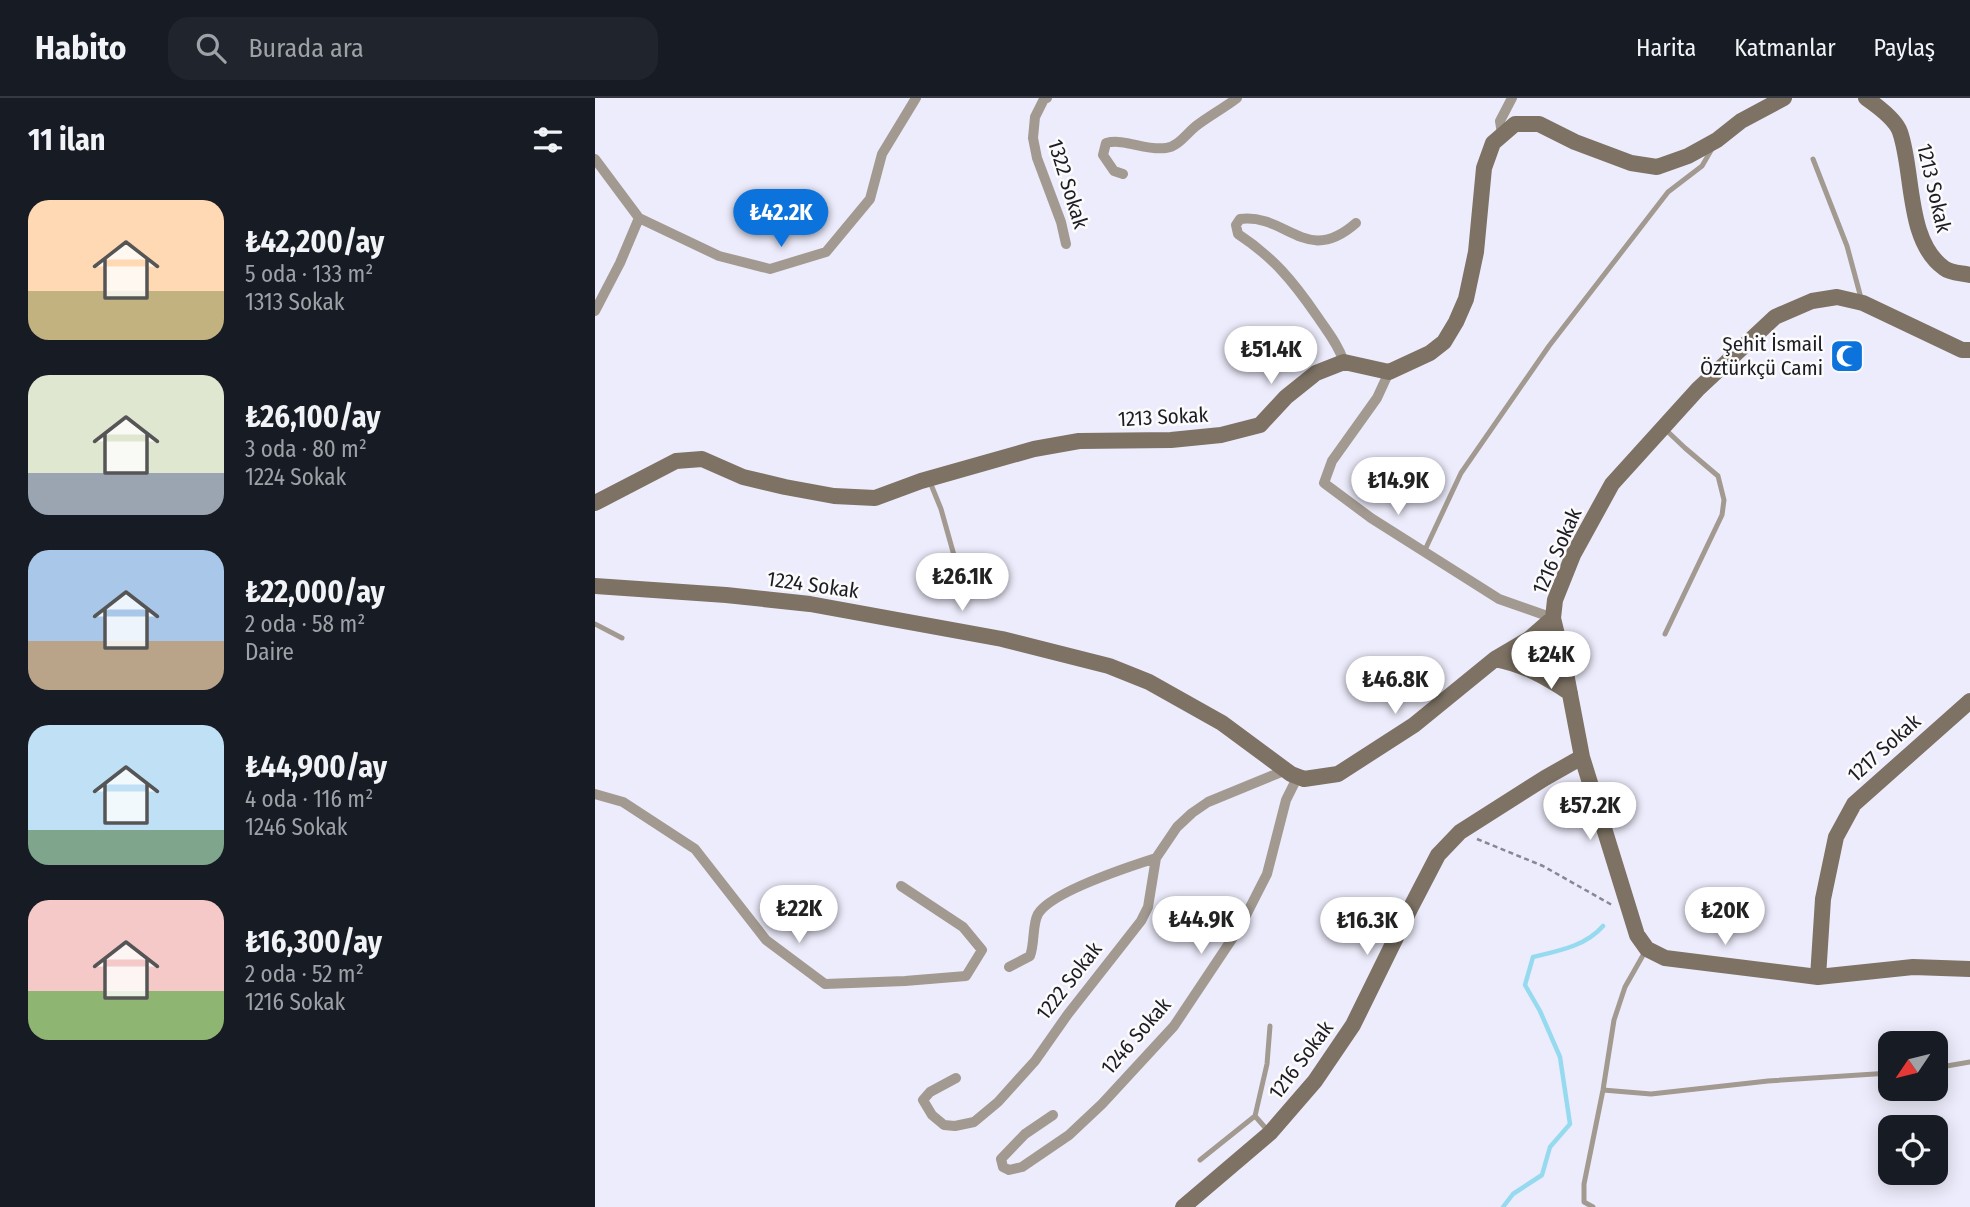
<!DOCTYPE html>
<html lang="tr">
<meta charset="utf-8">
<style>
body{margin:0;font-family:"Fira Sans Condensed",sans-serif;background:#20242c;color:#f1f3f6;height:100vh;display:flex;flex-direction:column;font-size:26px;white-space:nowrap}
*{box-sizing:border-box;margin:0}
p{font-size:23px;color:#9ea1a6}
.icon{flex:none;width:38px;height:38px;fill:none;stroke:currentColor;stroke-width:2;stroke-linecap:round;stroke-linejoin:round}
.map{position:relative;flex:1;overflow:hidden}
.panel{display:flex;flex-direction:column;background:#171b24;width:595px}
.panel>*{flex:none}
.needle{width:46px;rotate:235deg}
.fabs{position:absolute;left:1283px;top:933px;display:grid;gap:14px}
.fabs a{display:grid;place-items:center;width:70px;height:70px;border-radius:14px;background:#171b24;box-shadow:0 4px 18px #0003;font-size:35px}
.price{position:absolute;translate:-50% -60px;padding:0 16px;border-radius:24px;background:#fff;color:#222;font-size:23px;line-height:46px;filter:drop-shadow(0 2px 4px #0008)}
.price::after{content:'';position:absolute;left:50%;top:42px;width:21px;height:16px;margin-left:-10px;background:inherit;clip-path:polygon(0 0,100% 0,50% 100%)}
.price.selected{background:#0b73db;color:#fff}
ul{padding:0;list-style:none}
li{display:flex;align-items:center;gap:21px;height:175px;padding:0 28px}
li span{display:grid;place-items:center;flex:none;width:196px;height:140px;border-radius:21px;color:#555}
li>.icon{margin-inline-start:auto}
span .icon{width:84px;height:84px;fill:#fffc;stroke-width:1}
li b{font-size:30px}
h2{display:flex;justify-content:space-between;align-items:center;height:84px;padding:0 28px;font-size:30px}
header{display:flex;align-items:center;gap:42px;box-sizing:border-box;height:98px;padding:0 35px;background:#171b24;border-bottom:2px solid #363941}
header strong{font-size:33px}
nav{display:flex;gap:38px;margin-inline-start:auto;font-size:24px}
.search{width:490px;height:63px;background:#20242c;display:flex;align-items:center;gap:18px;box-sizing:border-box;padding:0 24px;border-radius:21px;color:#9ea1a6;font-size:26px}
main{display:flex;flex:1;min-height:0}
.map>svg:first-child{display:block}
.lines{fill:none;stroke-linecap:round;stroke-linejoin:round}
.stream{stroke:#96daef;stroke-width:4.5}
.path{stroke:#888794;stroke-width:2.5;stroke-dasharray:5 3.5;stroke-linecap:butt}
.lane{stroke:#a29a90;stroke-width:5}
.street{stroke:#a29a90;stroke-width:10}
.secondary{stroke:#7d7264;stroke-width:16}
.labels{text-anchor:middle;stroke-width:5;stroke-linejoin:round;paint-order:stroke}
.street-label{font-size:21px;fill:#1d1c25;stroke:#fbfbfb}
.poi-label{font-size:21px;fill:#1d1c25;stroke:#fbfbfb;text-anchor:end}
</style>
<header>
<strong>Habito</strong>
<div class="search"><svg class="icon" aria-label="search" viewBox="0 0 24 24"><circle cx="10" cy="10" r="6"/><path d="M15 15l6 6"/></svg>Burada ara</div>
<nav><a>Harita</a><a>Katmanlar</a><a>Paylaş</a></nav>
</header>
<main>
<section class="panel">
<h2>11 ilan<svg class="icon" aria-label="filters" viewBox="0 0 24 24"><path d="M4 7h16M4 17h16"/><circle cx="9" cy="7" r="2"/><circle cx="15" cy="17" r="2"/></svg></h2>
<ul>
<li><span style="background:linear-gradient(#ffd9b3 65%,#c2b280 0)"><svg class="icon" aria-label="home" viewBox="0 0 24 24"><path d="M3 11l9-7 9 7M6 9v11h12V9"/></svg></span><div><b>₺42,200/ay</b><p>5 oda · 133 m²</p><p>1313 Sokak</p></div></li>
<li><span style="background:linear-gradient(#dfe7d0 70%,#9aa5b1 0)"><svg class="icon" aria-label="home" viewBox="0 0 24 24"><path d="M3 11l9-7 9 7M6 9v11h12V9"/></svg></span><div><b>₺26,100/ay</b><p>3 oda · 80 m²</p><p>1224 Sokak</p></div></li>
<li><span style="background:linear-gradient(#a9c7e8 65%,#b9a48a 0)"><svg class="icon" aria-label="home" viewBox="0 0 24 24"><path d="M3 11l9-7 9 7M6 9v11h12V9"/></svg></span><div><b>₺22,000/ay</b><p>2 oda · 58 m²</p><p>Daire</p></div></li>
<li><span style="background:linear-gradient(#bfe0f5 75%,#7fa58c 0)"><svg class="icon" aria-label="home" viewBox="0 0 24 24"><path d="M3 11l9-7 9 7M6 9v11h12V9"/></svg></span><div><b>₺44,900/ay</b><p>4 oda · 116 m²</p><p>1246 Sokak</p></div></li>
<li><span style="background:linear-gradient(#f6c9c9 65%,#8fb573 0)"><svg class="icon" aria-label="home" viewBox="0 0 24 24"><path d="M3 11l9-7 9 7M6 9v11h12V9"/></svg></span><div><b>₺16,300/ay</b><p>2 oda · 52 m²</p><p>1216 Sokak</p></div></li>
</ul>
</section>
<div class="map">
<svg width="1375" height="1109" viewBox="0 0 1375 1109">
<rect width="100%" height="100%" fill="#edecfc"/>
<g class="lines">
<path class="stream" d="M908,1109l10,-13 29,-19 8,-28 20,-23 -10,-67 -20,-46 -15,-26 8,-28c25,-6 53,-11 70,-31"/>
<path class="path" d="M882,741l66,27 69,39"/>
<path class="lane" d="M1218,61l34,87 14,52
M335,384l11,27 16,57
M829,454l37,-79 88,-127 119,-154 34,-26 11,-19
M0,526l27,14
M1070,536l57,-119 2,-15 -6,-24 -33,-28 -19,-18
M1340,970l35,-6
M1008,992l48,4 117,-13 122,-8
M660,1018l14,16
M605,1062l55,-44 12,-52 3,-38
M998,1109l-9,-5v-18l19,-94 11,-70 11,-33 21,-37"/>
<path class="street" d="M452,0l-3,1 -9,18 -2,21 4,20 24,64 5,22
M907,36l-2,-13 12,-23
M0,61l44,59 80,38 51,13 56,-17 44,-53 12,-45 34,-56
M528,76l-9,-3 -11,-16 3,-12c19,-5 39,8 60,5 12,-1 21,-15 30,-22 13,-10 28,-18 41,-28
M0,213l25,-48 19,-45
M749,264c-6,-18 -17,-31 -27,-46 -24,-35 -44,-59 -79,-82l-2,-9 4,-6c47,-6 66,48 116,4
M794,274l-12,26 -45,63 -8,22 47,35 128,81 54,19
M0,696l28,8 72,47 71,91 59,44 80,-3 61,-5 16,-26 -19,-23 -62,-41
M414,869l21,-11c5,-13 2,-31 8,-42 13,-22 93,-48 118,-56
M361,980l-26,14 -7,8 9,15 12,10 11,1 19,-4 24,-20 37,-41 33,-47 73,-93 7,-14 8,-49 21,-31 15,-14 16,-11 78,-32
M458,1017l-28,19 -24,25 2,8 6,3 13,-3 47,-32 33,-31 72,-78 66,-99 27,-53 19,-74 12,-24"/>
<path class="secondary" d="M1271,0c10,7 30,22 34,34 14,40 6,109 44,136 6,5 18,5 26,7
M1375,252h-8l-99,-47 -26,-6 -25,4 -37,16 -77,72 -86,95 -39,71 -18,45 -2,18 12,50 17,89 55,178 10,14 18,9 153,19 95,-10 57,2
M0,405l81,-42 26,-2 41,18 42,10 49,9 41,2 46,-17 113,-32 45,-8 92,-1 50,-5 39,-10 26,-28 30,-24 28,-11 45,10 41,-19 14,-11 12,-20 10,-23 10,-47 8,-84 9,-25 22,-19h24l36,18 56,21 26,4 31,-11 29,-16 24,-19 43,-23
M0,488l131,9 84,9 192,35 107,27 40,16 73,41 69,51 13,5 34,-5 76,-49 81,-66
M958,520l-24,21 -34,20c28,5 51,18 75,34
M1223,879l5,-78 13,-62 18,-33 116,-103
M588,1109l87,-74 45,-52 38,-56 59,-120 26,-50 22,-23 85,-54 37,-21"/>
</g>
<defs>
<g id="mosque-square" transform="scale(1.75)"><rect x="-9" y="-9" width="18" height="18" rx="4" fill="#0b73db" stroke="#fbfbfb"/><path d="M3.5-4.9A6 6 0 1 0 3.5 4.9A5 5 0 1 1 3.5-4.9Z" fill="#fff"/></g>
</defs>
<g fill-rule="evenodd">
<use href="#mosque-square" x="1252" y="258"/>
</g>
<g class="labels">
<g class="street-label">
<text transform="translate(473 86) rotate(73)" y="7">1322 Sokak</text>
<text transform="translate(1339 90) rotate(77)" y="7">1213 Sokak</text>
<text transform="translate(568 319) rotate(-3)" y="7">1213 Sokak</text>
<text transform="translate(962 453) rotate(-66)" y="7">1216 Sokak</text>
<text transform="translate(218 487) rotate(8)" y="7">1224 Sokak</text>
<text transform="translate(1289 650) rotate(-42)" y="7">1217 Sokak</text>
<text transform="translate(474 883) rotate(-52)" y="7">1222 Sokak</text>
<text transform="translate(541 938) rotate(-49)" y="7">1246 Sokak</text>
<text transform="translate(706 962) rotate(-53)" y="7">1216 Sokak</text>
</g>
<g class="poi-label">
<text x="1228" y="253">Şehit İsmail<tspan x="1228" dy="24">Öztürkçü Cami</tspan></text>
</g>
</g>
</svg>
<div class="fabs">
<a><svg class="needle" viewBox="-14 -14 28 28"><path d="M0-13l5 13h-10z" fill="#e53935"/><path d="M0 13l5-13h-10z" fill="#9ea1a6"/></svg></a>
<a><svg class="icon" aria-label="locate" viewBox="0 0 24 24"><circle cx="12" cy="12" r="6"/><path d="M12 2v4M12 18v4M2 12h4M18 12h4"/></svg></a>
</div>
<b class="price selected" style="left:186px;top:151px">₺42.2K</b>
<b class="price" style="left:676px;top:288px">₺51.4K</b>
<b class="price" style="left:803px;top:419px">₺14.9K</b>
<b class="price" style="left:367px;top:515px">₺26.1K</b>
<b class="price" style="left:956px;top:593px">₺24K</b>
<b class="price" style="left:800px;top:618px">₺46.8K</b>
<b class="price" style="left:995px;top:744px">₺57.2K</b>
<b class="price" style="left:204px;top:847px">₺22K</b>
<b class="price" style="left:1130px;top:849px">₺20K</b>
<b class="price" style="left:606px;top:858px">₺44.9K</b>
<b class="price" style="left:772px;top:859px">₺16.3K</b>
</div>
</main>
